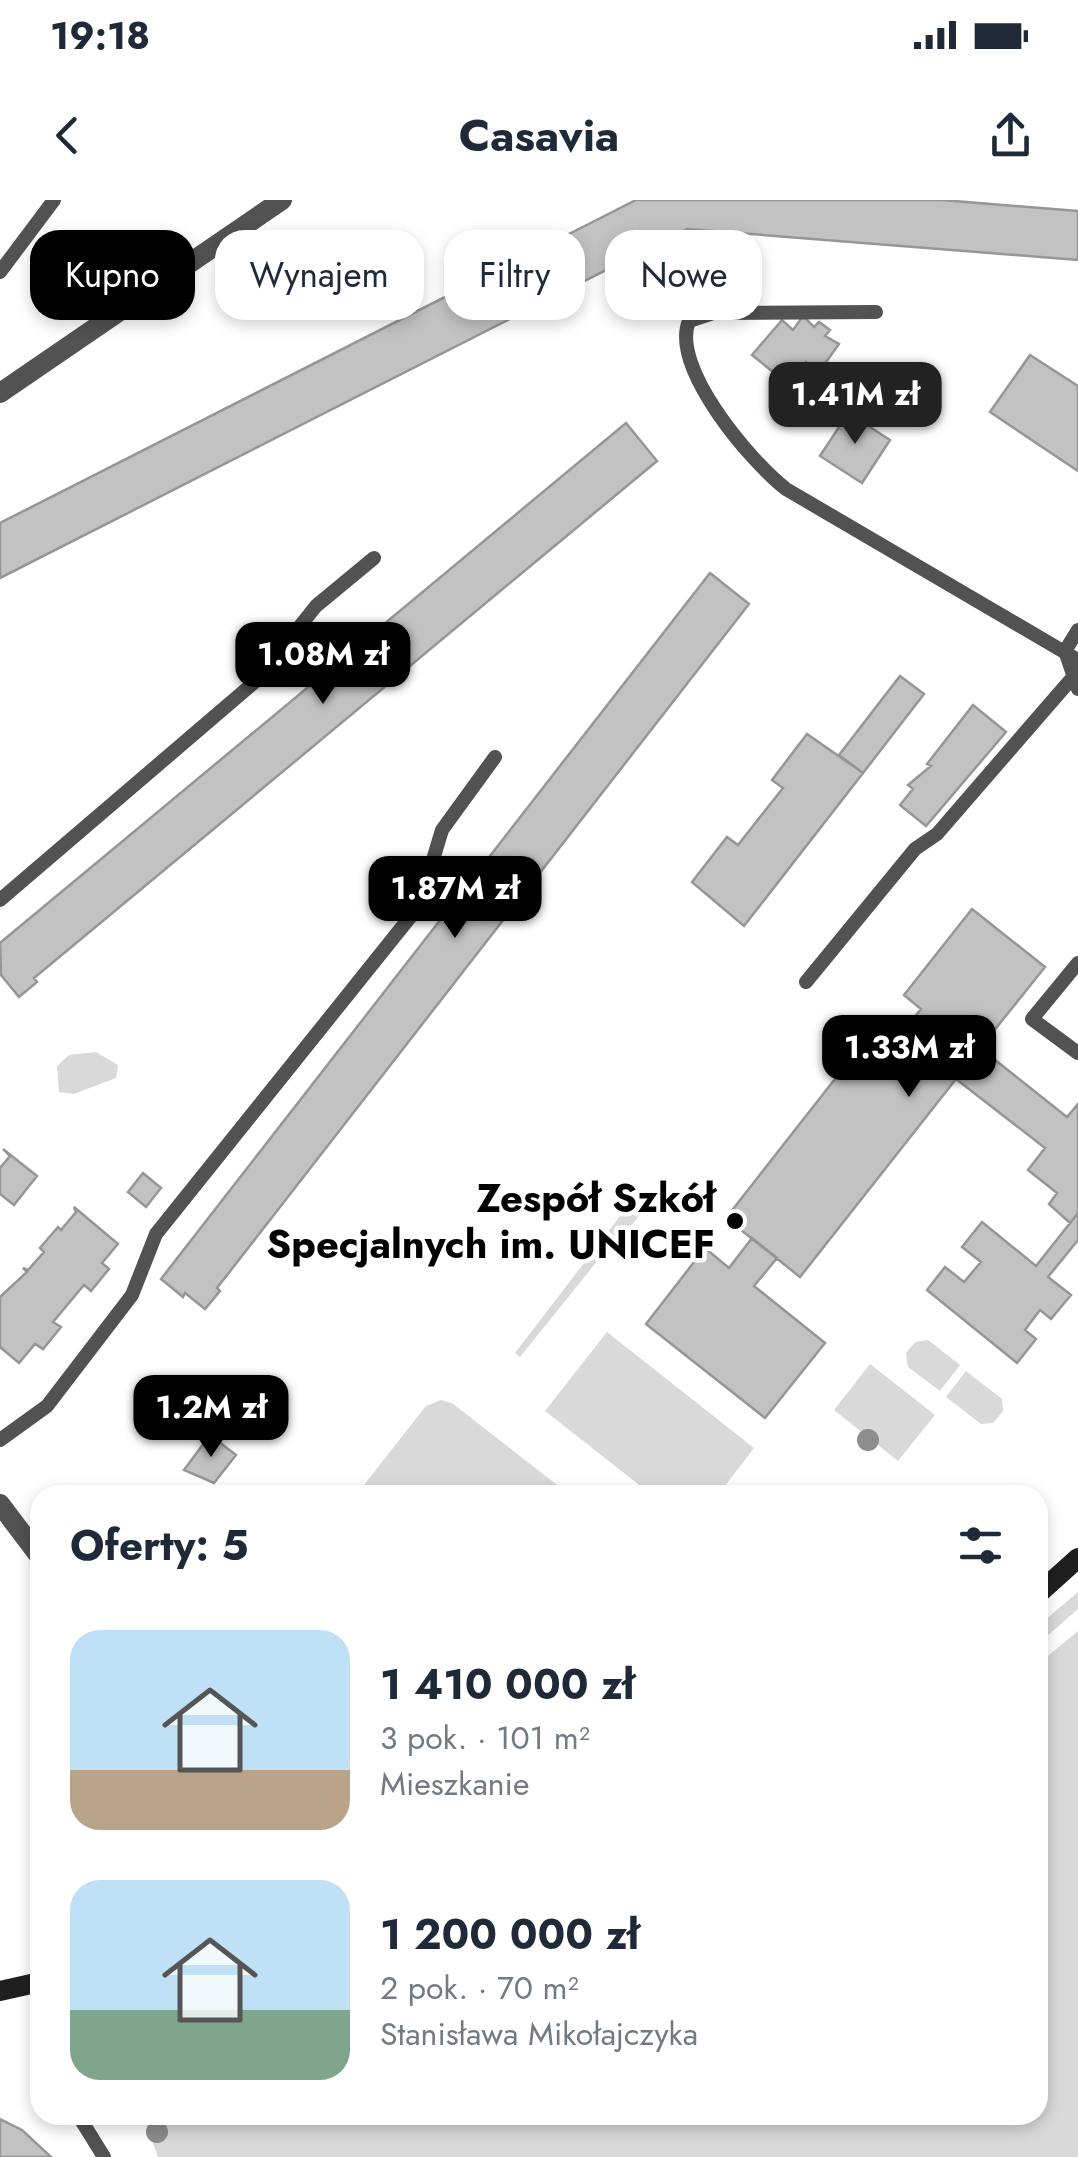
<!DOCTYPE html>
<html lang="pl">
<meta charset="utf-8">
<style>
body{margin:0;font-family:Jost,sans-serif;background:#f6f6f7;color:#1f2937;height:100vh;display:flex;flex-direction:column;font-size:38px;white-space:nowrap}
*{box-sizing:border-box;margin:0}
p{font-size:32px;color:#747a83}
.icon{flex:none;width:55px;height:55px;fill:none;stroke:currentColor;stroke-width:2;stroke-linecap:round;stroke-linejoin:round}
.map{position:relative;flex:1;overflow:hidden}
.panel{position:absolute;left:30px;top:1285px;width:1018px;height:640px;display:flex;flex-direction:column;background:#fff;border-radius:30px;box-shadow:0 5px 15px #0003}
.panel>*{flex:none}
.top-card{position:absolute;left:30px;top:30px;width:1020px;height:90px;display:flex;gap:20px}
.price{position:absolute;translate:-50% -85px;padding:0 22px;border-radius:20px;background:#000;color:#fff;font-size:32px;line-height:65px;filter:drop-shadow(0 2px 5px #0008)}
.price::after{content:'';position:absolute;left:50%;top:60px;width:30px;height:22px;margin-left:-15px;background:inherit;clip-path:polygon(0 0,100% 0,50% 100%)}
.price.selected{background:#222;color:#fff}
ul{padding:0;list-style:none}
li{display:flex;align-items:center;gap:30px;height:250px;padding:0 40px}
li span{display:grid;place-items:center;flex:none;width:280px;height:200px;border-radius:30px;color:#555}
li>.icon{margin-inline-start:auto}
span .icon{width:120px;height:120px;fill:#fffc;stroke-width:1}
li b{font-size:42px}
h2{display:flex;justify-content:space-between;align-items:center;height:120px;padding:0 40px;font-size:42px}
.chip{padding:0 35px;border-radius:30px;background:#fff;box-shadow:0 5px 15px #0003;font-size:35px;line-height:90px}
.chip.selected{background:#000;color:#fff}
.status{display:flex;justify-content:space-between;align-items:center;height:70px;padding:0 50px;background:#fff;direction:ltr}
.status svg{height:28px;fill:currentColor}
header{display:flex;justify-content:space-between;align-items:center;height:130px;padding:0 40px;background:#fff;font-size:45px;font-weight:700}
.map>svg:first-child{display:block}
.green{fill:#d9d9d9}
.building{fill:#c2c2c2;stroke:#969696;stroke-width:2.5}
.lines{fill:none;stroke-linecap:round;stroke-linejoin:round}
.lane{stroke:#525252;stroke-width:14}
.street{stroke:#525252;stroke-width:20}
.secondary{stroke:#1f1f1f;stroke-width:20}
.tree{fill:#8d8d8d}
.poi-dot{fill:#000;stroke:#fff;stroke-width:4}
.labels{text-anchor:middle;stroke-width:9;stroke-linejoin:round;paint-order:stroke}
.poi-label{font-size:40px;font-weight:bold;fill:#000;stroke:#fff;text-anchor:end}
</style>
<div class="status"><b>19:18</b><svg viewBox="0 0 49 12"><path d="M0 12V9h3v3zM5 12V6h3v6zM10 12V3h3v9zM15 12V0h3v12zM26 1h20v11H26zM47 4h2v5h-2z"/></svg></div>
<header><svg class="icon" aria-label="back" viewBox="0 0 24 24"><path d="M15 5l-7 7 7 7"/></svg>Casavia<svg class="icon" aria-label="share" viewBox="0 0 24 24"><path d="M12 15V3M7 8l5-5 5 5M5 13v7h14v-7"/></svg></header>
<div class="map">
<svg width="1078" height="1957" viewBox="0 0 1078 1957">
<rect width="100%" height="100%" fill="#fff"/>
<path class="green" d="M96,852l22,13 -2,13 -42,16 -15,-2 -2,-26 12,-11z
M627,1007l12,9 -24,30 -4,-2 -91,113 -5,-4z
M607,1132l147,116 -36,47h-66l-107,-84z
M928,1140l32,25 -20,26 -32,-24 -2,-14 9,-11z
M870,1164l65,51 -37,46 -64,-51z
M966,1171l36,28 1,12 -10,12 -12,1 -35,-27z
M441,1200l11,3 118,92h-214l70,-89z
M1078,1392v17l-40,35v-18z
M1078,1431v526h-920l-15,-42h895v-451z"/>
<path class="building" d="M636,0h306l136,11v49l-391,-31 -687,349v-55z
M803,116l11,11 5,-5 11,8 -5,6 14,8 -20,28 -13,-10 -17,23 -37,-30 30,-35 11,10z
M1030,155l48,31v85l-88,-59z
M844,210l46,30 -28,43 -42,-27 23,-35 -5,-3z
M626,223l31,38 -623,517 3,4 -18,15 -18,-22 -1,-32z
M710,373l39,31 -532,684 3,3 -15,18 -20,-16 -2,4 -22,-18z
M900,476l24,18 -61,79 -24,-18z
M973,505l33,27 -80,94 -26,-21 13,-16 -5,-4 23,-19 -4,-2z
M807,534l56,39 -119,153 -52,-44 35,-45 11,8 45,-57 -11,-8z
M972,709l73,58 -65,81 87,69 11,-13v109l-8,10 -21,-19 8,-11 -29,-23 17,-22 -89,-69 -156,198 -74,-59 156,-199 19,15 20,-25 -17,-14z
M3,949l34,27 -23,29 -14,-11v-26l10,-12z
M143,973l18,15 -15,19 -18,-15z
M74,1007l44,37 -16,19 7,6 -18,22 -7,-6 -31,37 8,5 -18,22 -8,-5 -16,19 -19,-16v-50l27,-25 -4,-4 5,2 16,-18 -4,-4 18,-21 3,3 15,-18z
M1078,1013v27l-30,37 23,18 -20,24 -11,-9 -15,20 11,9 -19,24 -90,-73 18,-23 19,15 17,-20 -19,-15 20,-25 54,44z
M752,1038l25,20 -23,28 71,57 -60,75 -119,-94 59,-76 24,20z
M210,1235l26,20 -22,28 -30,-13z
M0,1919l22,11 29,27h-51z"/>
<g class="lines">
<path class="lane" d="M0,72l54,-72
M876,112l-163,1 -24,8c-19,46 61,140 97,168l292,171
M1078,430l-13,21 13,38
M0,700l257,-220 59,-74 58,-48
M1078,763l-46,56 46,34
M806,782l109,-133 22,-15 136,-157
M0,1240l47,-34 85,-111 24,-61 263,-328 23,-76 53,-73
M78,1915l26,42"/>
<path class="street" d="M0,193l282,-193
M0,1304l40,53"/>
<path class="secondary" d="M1038,1394l40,-36
M0,1791l40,-9"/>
</g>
<g class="tree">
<circle cx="868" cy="1240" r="11"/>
<circle cx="157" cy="1932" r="11"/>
</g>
<circle class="poi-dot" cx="735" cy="1021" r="10"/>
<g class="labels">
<g class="poi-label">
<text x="715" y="1012">Zespół Szkół<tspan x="715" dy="46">Specjalnych im. UNICEF</tspan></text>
</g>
</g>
</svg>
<b class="price selected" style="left:855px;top:247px">1.41M zł</b>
<b class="price" style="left:323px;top:507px">1.08M zł</b>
<b class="price" style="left:455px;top:741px">1.87M zł</b>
<b class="price" style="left:909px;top:900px">1.33M zł</b>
<b class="price" style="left:211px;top:1260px">1.2M zł</b>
<div class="top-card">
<a class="chip selected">Kupno</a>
<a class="chip">Wynajem</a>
<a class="chip">Filtry</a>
<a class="chip">Nowe</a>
</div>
<section class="panel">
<h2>Oferty: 5<svg class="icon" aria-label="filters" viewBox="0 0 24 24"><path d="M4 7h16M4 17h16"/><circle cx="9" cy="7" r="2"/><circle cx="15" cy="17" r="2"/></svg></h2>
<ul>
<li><span style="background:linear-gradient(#bfe0f5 70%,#b9a48a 0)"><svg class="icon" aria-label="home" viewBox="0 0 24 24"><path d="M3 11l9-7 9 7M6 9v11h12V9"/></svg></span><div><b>1 410 000 zł</b><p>3 pok. · 101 m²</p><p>Mieszkanie</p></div></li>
<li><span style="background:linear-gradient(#bfe0f5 65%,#7fa58c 0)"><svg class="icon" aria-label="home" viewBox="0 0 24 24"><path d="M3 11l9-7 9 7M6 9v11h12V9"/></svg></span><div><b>1 200 000 zł</b><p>2 pok. · 70 m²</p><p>Stanisława Mikołajczyka</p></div></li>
</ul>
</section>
</div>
